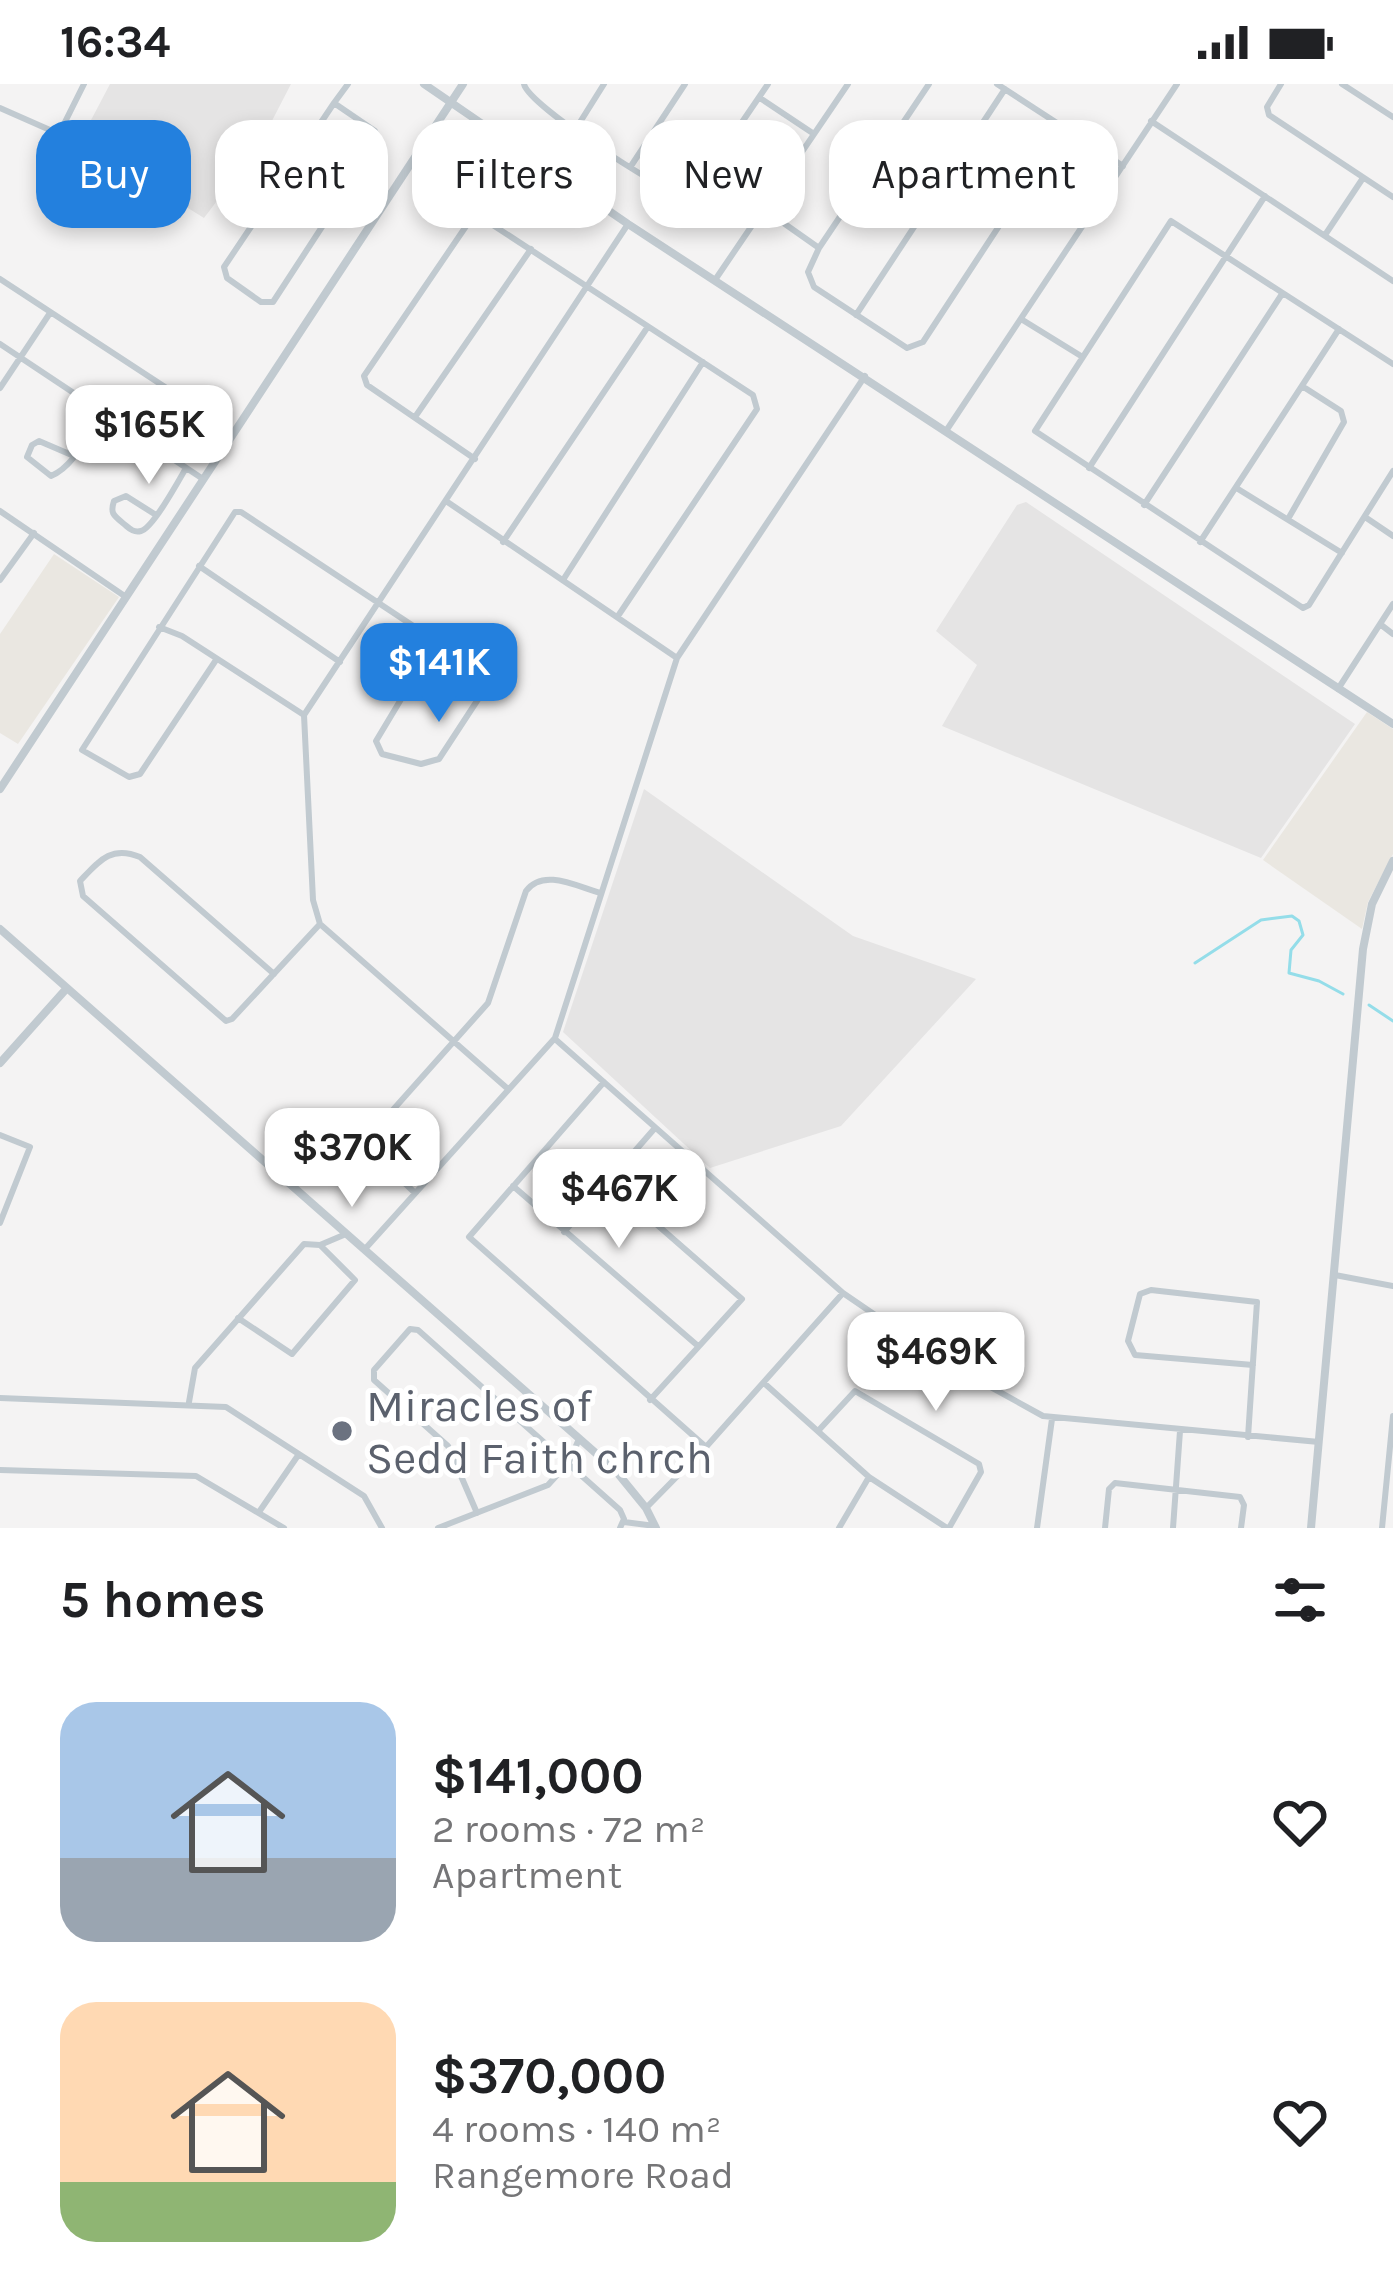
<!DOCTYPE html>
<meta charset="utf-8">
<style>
body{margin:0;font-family:Karla,sans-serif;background:#f2f2f2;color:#202124;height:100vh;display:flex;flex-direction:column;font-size:45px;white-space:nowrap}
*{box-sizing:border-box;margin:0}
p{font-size:39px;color:#757577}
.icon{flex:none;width:66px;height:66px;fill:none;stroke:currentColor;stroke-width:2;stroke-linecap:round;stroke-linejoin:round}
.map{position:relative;height:1444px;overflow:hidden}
.sheet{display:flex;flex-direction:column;background:#fff;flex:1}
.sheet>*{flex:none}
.top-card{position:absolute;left:36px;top:36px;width:1323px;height:108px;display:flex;gap:24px}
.price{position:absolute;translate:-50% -102px;padding:0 27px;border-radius:24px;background:#fff;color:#222;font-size:39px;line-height:78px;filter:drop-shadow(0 3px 6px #0008)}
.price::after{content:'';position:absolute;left:50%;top:72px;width:36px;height:27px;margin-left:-18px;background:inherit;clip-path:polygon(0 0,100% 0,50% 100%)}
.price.on{background:#2380de;color:#fff}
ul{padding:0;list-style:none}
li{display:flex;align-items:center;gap:36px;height:300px;padding:0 60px}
li span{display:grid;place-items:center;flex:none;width:336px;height:240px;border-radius:36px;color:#555}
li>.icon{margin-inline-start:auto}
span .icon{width:144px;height:144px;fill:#fffc;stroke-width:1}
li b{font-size:51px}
h2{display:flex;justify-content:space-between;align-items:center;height:144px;padding:0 60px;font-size:51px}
.tag{padding:0 42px;border-radius:36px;background:#fff;box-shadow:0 6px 18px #0003;font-size:42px;line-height:108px}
.tag.on{background:#2380de;color:#fff}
.status{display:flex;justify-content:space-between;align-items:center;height:84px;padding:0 60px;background:#fff;direction:ltr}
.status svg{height:33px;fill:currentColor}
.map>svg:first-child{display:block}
.commercial{fill:#eae7e1}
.education{fill:#e5e4e4}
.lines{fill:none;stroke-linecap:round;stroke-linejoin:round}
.stream{stroke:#94dde9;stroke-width:3}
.minor{stroke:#c1cad0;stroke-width:6}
.tertiary{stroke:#c1cad0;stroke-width:8}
.worship-dot{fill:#6b7280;stroke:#fff;stroke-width:4.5}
.labels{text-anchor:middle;stroke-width:10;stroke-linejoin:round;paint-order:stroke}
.worship-label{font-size:45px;fill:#5b616d;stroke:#fff;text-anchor:start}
</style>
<div class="status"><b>16:34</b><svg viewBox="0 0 49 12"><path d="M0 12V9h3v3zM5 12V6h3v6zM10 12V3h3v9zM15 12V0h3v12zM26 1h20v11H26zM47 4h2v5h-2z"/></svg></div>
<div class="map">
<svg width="1393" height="1444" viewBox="0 0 1393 1444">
<rect width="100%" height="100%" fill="#f4f3f3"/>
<path class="commercial" d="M54,470l65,43 -101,147 -18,-11v-99z
M1367,628l26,17v125l-25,48 -6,27 -99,-69z"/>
<path class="education" d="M110,0h181l-31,60 -56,74 -124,-77z
M1026,418l329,222 -94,134 -319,-132 35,-61 -41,-34 81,-126z
M644,705l209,147 123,43 -135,147 -131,42 -147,-136z"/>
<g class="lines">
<path class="stream" d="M1195,879l66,-43 31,-4 7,5 4,14 -12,15 -2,23 30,8 24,13
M1369,921l24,16"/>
<path class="minor" d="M524,0c4,21 135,105 160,113l9,-3 75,-110
M929,0l-110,164 -11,24 6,15 93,61 16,-6 141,-215
M997,0l126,82
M1281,0l-14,23 2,8 124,82
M1342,0l51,33
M760,14l54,36
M334,19l41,28 3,10 -105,161h-12l-34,-24 -3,-11 110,-164 14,-19
M0,24l59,26 25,-50
M1151,37l242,160
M631,82l54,-82
M550,86l54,-86
M765,126l54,38
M1325,151l38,-57
M0,195l168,110 2,13 -25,37
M715,196l133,-196
M856,231l149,-226
M1021,235l60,37
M0,260l203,135
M1393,280l-222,-143 -136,210 268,177 6,-3 84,-134
M0,304l50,-75
M415,333l116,-168
M946,347l231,-347
M74,372l-35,-15 -7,4 -5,12 24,19c23,-9 38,-43 52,-63
M475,375l-108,-74 -3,-9 109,-160h6l274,179 4,14 -139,207
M1089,384l176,-272
M1238,405l104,64
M446,417l231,157
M1144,421l138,-211
M0,427l126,86
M156,431l-30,-19 -12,5c-4,12 -1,14 10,23 5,4 9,9 17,7 12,-3 38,-51 45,-63
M1365,433l28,19
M1288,435l56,-97 -3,-11 -39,-25
M503,458l144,-214
M1200,458l139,-213
M199,482l141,96
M0,496l34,-47
M563,496l140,-218
M1380,540l13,10
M159,543l23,9 122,79
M216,576l-76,114 -11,3 -47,-27 153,-238h6l251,166 -53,81 -18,5 -39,-10 -6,-13 60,-100
M1338,605l55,-85
M274,890l-134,-117c-29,-12 -41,4 -60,24l3,15 143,125 6,-2 88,-95
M555,955l288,254 95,65 105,58 276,26
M604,998l-135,155 237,210
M508,1005l-188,-165 -7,-24 -9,-185 324,-491
M0,1051l30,12 -30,76
M607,1097l135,118 -92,101
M513,1102l185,160
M414,1108l-46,-44 -1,-9 121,-136 38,-112c17,-23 50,-5 74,2
M564,1148l91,-104
M320,1161l26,-11
M365,1165l190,-211 122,-380 188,-282
M1335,1191l58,11
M764,1299l105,94 78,51
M0,1314l226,9 138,89 18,32
M189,1318l6,-34 109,-124 16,1 35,35 -63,74 -54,-36
M818,1347l37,-40 124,73 2,8 -32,56
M1248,1353l9,-135 -106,-12 -11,4 -12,47 7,14 118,10
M0,1386l196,6 88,52
M647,1423l59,-60 137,-154
M259,1428l40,-58
M477,1429l-29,-67 -74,-66v-10l36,-41 8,1 202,180 4,9 -4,9
M624,1438l31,4
M438,1444l110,-43 21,-23 10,-23
M839,1444l30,-51
M1037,1444l15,-109
M1105,1444l4,-39 6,-6 125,14 4,8 -3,23
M1173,1444l7,-97
M1382,1444l11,-112"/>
<path class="tertiary" d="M424,0l204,140 765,500
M0,705l463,-705
M0,845l615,541 31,38 10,20
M0,979l67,-75
M1311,1444l52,-579 9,-45 21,-43"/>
</g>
<circle class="worship-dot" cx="342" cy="1347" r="12"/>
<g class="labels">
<g class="worship-label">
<text x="366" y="1337">Miracles of<tspan x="366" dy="52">Sedd Faith chrch</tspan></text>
</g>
</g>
</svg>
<b class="price" style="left:149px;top:403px">$165K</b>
<b class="price on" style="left:439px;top:641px">$141K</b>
<b class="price" style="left:352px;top:1126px">$370K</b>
<b class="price" style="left:619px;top:1167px">$467K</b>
<b class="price" style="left:936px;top:1330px">$469K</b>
<div class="top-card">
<a class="tag on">Buy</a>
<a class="tag">Rent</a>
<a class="tag">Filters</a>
<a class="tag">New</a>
<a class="tag">Apartment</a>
</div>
</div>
<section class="sheet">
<h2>5 homes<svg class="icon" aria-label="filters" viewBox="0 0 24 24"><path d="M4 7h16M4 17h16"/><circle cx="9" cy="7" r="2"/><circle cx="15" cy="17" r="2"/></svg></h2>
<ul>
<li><span style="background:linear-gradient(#a9c7e8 65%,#9aa5b1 0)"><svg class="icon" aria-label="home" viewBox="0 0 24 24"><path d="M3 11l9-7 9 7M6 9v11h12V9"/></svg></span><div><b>$141,000</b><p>2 rooms · 72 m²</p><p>Apartment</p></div><svg class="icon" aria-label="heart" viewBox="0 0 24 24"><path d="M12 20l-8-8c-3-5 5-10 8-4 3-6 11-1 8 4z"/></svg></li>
<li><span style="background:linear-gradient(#ffd9b3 75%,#8fb573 0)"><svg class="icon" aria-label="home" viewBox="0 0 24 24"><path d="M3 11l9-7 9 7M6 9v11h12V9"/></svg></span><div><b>$370,000</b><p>4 rooms · 140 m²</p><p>Rangemore Road</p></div><svg class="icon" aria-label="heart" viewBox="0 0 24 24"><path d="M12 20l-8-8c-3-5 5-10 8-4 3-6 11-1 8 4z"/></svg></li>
</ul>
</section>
